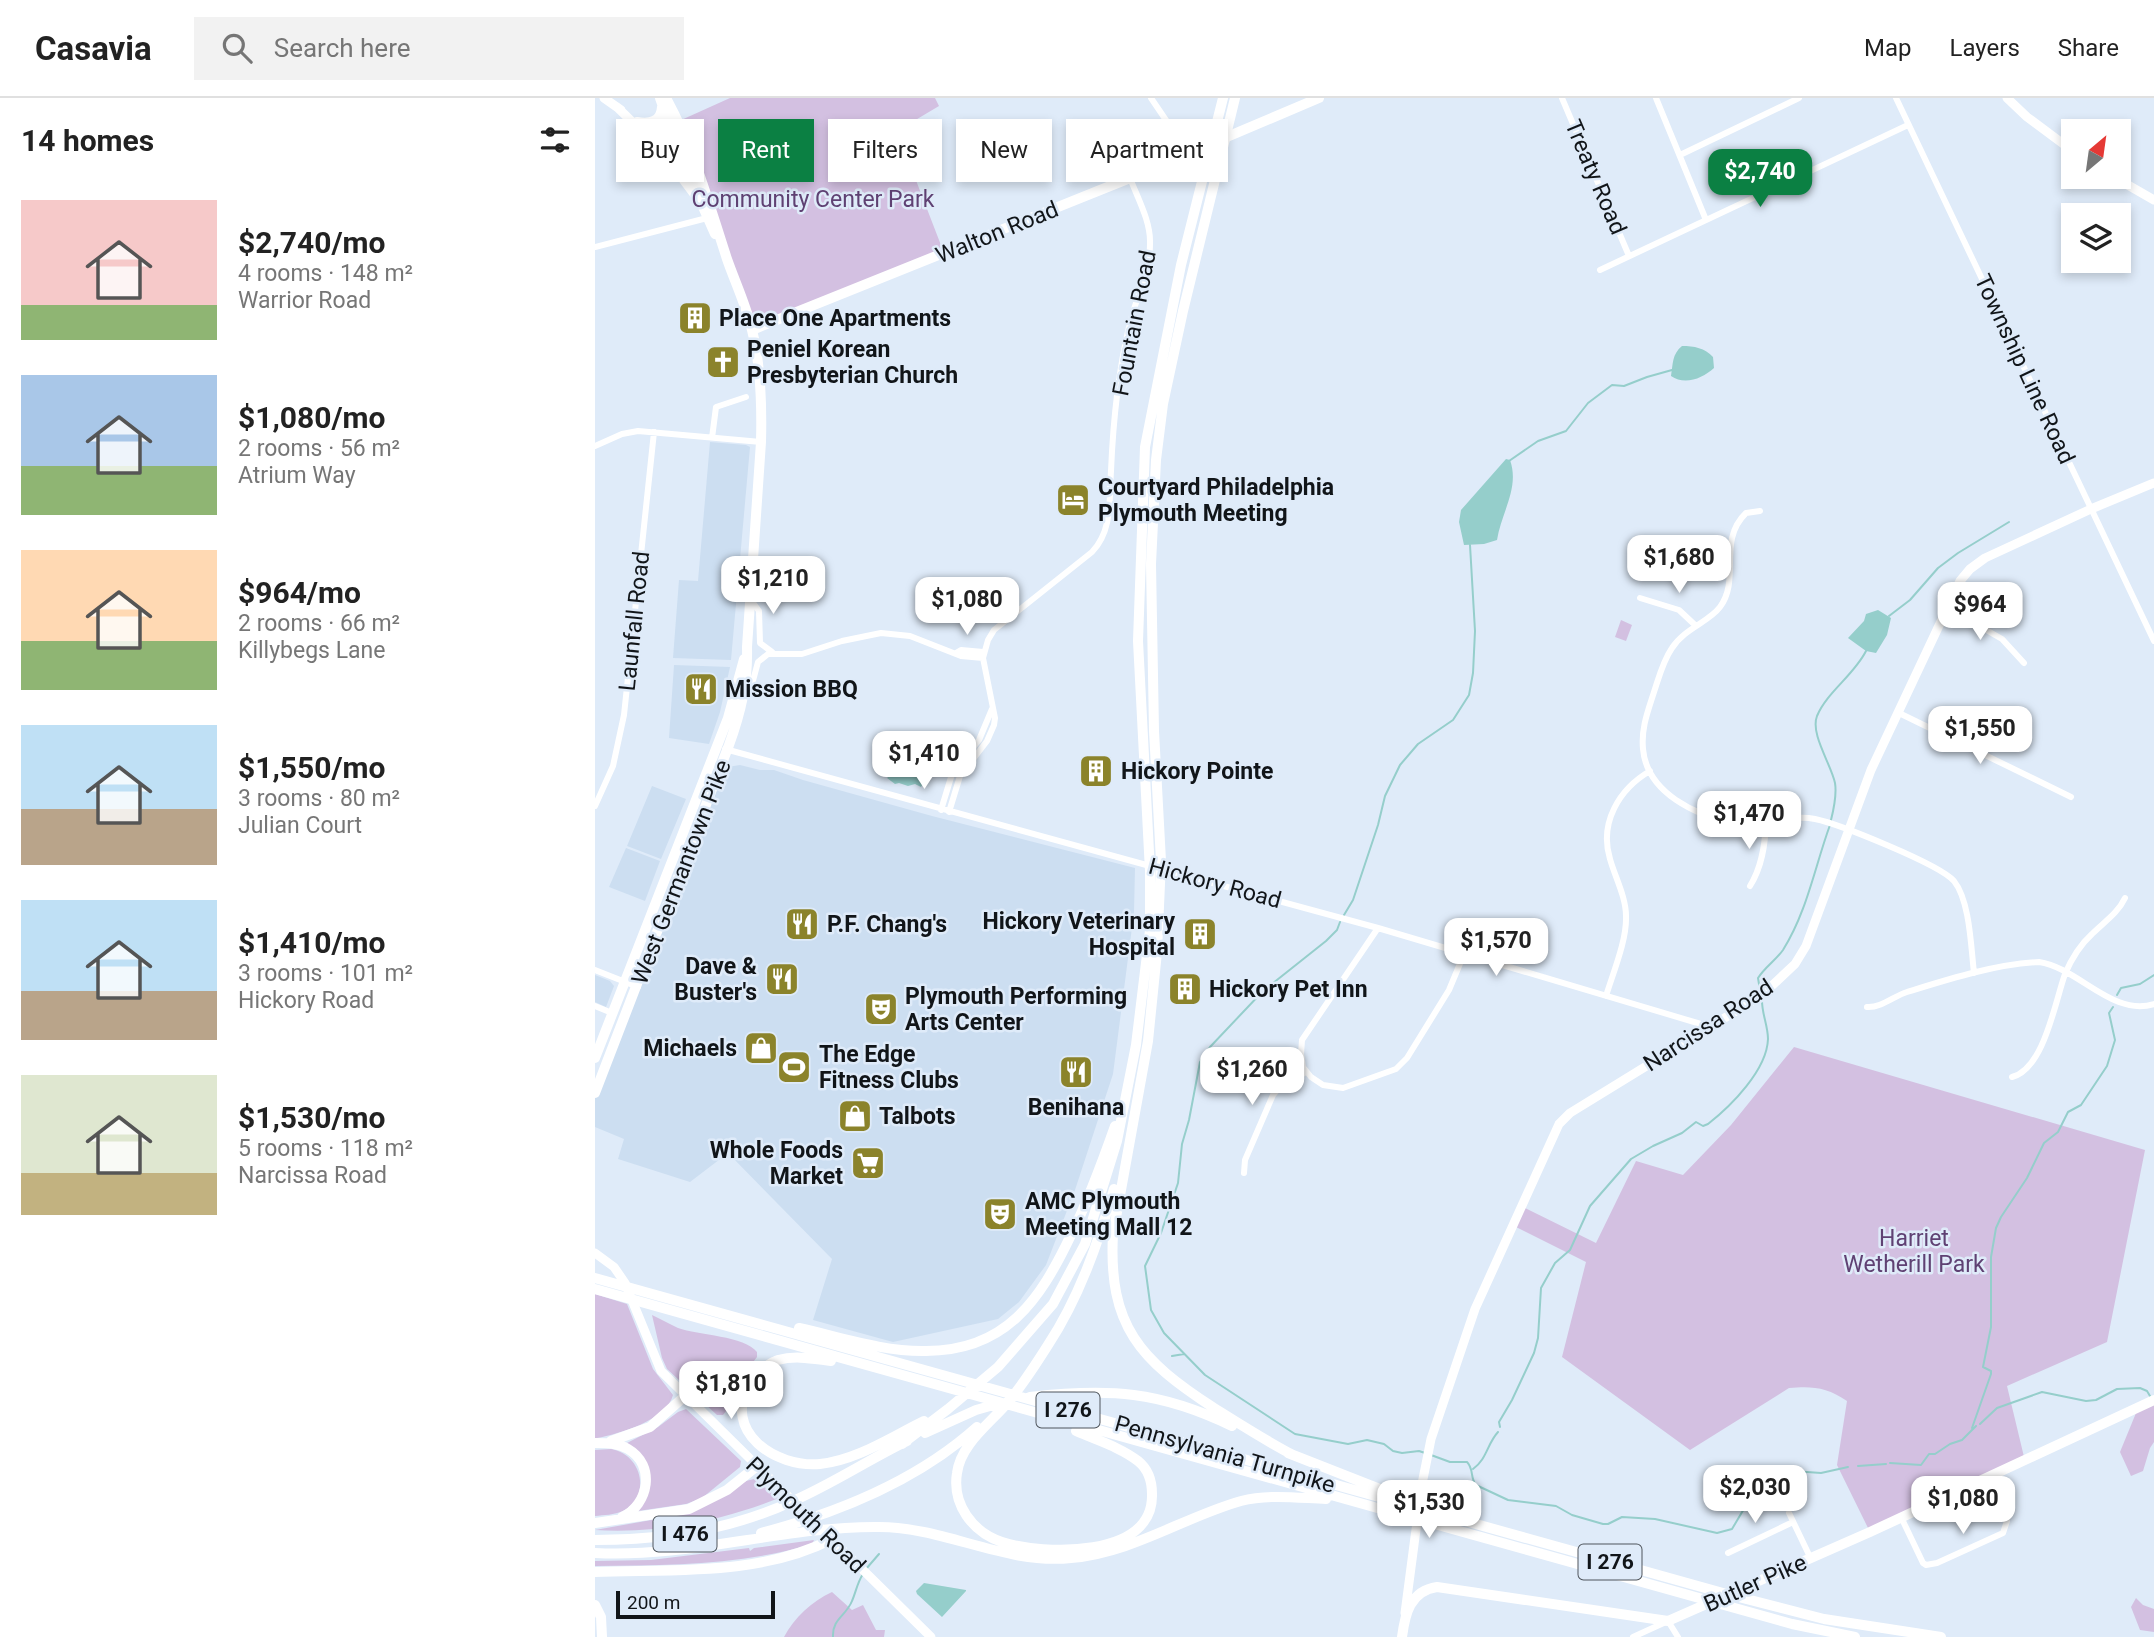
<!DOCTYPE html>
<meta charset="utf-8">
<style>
body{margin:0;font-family:Roboto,sans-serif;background:#f2f2f2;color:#222;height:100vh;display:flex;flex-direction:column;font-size:26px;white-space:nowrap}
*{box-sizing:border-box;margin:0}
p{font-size:23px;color:#767676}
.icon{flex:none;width:38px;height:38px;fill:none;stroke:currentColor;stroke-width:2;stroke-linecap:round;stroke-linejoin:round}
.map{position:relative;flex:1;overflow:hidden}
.details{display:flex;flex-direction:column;background:#fff;width:595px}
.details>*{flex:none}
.guide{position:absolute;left:21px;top:21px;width:665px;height:63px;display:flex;gap:14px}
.needle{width:46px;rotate:29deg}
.tools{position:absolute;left:1466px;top:21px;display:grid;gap:14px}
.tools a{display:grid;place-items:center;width:70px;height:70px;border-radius:0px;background:#fff;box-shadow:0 4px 10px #0003;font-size:35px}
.scale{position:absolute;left:21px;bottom:18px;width:159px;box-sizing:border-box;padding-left:7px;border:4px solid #111519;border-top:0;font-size:19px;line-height:24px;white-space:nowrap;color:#111519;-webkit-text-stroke:5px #dfebf9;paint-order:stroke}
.price{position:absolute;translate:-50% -60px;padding:0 16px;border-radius:14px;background:#fff;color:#222;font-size:23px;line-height:46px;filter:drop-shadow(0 2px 4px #0008)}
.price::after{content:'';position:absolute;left:50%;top:42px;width:21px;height:16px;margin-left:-10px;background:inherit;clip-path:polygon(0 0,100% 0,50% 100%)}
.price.on{background:#0b8043;color:#fff}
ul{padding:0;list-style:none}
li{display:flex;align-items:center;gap:21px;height:175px;padding:0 21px}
li span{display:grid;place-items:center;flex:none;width:196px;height:140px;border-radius:0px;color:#555}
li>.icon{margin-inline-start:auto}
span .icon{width:84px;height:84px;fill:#fffc;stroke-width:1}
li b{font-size:30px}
h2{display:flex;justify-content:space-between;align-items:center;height:84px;padding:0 21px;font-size:30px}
.tag{padding:0 24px;border-radius:0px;background:#fff;box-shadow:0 4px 10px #0003;font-size:24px;line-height:63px}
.tag.on{background:#0b8043;color:#fff}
header{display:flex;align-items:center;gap:42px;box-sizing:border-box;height:98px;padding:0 35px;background:#fff;border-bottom:2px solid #e0e0e0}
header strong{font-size:33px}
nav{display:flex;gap:38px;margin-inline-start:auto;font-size:24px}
.search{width:490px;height:63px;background:#f2f2f2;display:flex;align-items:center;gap:18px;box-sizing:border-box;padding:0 24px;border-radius:0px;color:#767676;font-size:26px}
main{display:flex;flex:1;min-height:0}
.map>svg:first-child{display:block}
.built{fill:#ccdef1}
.green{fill:#d3c0e1}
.water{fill:#95cecb}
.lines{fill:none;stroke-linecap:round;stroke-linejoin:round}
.stream{stroke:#95cecb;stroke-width:2}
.street{stroke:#fff;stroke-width:6}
.secondary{stroke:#fff;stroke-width:9}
.primary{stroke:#fff;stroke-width:10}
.highway{stroke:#fff;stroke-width:10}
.labels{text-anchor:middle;stroke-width:5;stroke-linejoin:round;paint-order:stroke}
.shield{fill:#dfebf9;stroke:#4f555c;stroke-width:2}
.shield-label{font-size:21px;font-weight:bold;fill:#111519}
.street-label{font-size:23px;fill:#111519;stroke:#dfebf9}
.park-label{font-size:23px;fill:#5f4173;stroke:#dfebf9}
.poi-label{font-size:23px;font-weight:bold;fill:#111519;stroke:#dfebf9;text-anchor:start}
</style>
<header>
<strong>Casavia</strong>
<div class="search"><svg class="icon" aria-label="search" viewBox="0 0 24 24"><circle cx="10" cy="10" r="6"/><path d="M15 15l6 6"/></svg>Search here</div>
<nav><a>Map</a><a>Layers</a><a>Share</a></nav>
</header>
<main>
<section class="details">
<h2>14 homes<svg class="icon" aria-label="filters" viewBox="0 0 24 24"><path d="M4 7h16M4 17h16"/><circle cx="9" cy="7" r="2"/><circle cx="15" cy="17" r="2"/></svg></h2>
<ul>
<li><span style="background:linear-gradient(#f6c9c9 75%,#8fb573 0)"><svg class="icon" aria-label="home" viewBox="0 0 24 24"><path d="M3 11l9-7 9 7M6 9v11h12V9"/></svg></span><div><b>$2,740/mo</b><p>4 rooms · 148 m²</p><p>Warrior Road</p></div></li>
<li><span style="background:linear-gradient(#a9c7e8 65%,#8fb573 0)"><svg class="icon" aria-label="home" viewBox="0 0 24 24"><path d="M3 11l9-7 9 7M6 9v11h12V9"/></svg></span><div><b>$1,080/mo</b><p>2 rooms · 56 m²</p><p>Atrium Way</p></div></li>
<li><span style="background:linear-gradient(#ffd9b3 65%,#8fb573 0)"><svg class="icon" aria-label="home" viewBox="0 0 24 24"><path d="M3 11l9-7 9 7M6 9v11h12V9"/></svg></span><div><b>$964/mo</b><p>2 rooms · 66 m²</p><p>Killybegs Lane</p></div></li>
<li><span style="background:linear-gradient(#bfe0f5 60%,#b9a48a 0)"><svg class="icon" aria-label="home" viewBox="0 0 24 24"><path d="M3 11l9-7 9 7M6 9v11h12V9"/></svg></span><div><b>$1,550/mo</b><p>3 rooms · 80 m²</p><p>Julian Court</p></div></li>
<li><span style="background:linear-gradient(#bfe0f5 65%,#b9a48a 0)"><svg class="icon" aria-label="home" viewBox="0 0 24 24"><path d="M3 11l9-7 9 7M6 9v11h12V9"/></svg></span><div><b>$1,410/mo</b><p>3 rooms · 101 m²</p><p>Hickory Road</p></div></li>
<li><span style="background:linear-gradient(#dfe7d0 70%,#c2b280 0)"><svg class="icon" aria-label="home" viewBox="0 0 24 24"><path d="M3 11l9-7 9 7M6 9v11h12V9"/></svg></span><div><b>$1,530/mo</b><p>5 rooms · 118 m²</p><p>Narcissa Road</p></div></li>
</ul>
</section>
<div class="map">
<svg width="1559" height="1539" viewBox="0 0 1559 1539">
<rect width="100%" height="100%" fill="#dfebf9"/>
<path class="built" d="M115,344l36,3 4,2 -19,213 -58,-2 6,-78 19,1z
M79,567l56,2 -10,45 -11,32 -40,-6z
M145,667l20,5h14l29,10 129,36 203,52 -1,44 -21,162 -38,116 -29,75 -27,37 -21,17 -105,23 -80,-22 19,-61 -104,-106 -38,29 -72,-23 6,-20 -29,-12v-34l126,-325z
M57,688l34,13 -25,60 -34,-13z
M31,750l34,13 -15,40 -36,-14z
M0,877l15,6 4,5 -8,21 -11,-5z"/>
<path class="green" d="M135,0h205l4,8 -42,25 47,122 -192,77 -73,-209z
M1026,522l11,5 -6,16 -11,-4z
M1199,949l351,103 -38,192 -100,44 18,75 -155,71 -33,-67 10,-64c-20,-14 -35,-15 -58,-13l-99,62 -128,-93 24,-95 -74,-37 9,-19 75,37 40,-82 47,14 48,-50z
M0,1196l32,10 26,65 20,26c-6,25 -54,39 -76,43h-2z
M57,1217c9,4 17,9 26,13 20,7 67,8 79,24v5l-20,26 -4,19 -10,13h-6l-50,-46 -5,-11z
M1559,1306v38l-4,6 -7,23 -12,5 -11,-24 16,-39z
M91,1311l55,52 -1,6 -38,31 -16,6 -48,7 11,-24 -22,-44 31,-16 20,-15z
M16,1351c31,5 41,47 12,62 -9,4 -19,4 -28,5v-66z
M159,1381l25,19c-58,23 -122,36 -184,32l90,-16 61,-33z
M219,1442l-2,4c-73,22 -142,21 -217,22v-5l56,-1 98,-12 1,3 4,-3z
M237,1494l20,18 11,-5 13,25h9l-1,7h-100c10,-19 28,-36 48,-45z
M1541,1500l7,7 11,4v23l-14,-2 -9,-23z"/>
<path class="water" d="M1087,248c12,0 23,2 31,11l1,11c-11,10 -29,18 -43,8 2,-12 1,-22 11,-30z
M911,361l4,1c10,28 -9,53 -13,80l-13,4 -20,1 -5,-23 2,-12z
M1283,512l13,8 -4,17 -11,18 -10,-2 -18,-13 16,-17 2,-7z
M326,651c14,5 16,11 13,24l-8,5 -5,9 -6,-3 -7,2 -9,-3 -4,1 -8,-6c12,-9 22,-23 34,-29z
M329,1485l42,7v1l-24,26 -25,-23 -1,-3z"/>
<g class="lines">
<path class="stream" d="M914,363l29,-20 28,-10 22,-28 24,-18 12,1 23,-9 25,-7
M1294,518l21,-16 28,-32 20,-15 51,-31
M1236,722c3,-12 6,-25 4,-37 -4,-19 -25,-49 -18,-67 10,-24 37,-41 49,-65
M749,817l9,-15 25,-75 7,-29 15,-31 18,-21 35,-24 16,-25 4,-22 2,-42 -5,-86
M745,824l-3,8 -11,11 -63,50 -53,56 -10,15 -11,58 -7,24 -4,39 -17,50 -16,33 6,44 13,23 41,42 90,59 53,10 19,-4 17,4 9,7 9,2 17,-2 6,2
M1165,892l-2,-12c7,-11 18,-18 25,-28 24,-38 32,-84 47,-125
M1522,897l4,-7 19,-4 14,-9
M577,1258l12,-2
M1385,1326l17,-16 45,-16 44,9 10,-1 21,-11 23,-1 7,3 3,5
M905,1329l-1,-5 13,-22 22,-47 4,-15 3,-50 14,-25 15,-13 20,-44 41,-47 22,-13 29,-13 14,-11 7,4 5,-2c23,-18 59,-54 60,-85 0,-13 -6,-25 -6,-38
M1377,1330l19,-54v-3l-8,-4 8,-40v-70l5,-29 5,-11 26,-39 17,-35 14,-11 10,-20 13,-7 26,-39 8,-26 -6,-27 4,-6
M836,1357l19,7h17c7,7 3,16 9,23l32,15 48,6 16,9 31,9h5l14,-7 33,2 62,14 15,-4 22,-37 25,-17 14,-4 28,2 27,-6
M1295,1365l31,2 8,-11h6l15,-10 12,-4 14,-14
M1263,1368l28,-2
M878,1371c14,-10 14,-25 25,-37
M271,1471l13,-15
M238,1539c-1,-18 13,-21 19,-36 4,-9 5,-18 11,-27"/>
<path class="street" d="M556,0l38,56
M967,0l67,158
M1061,0l50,122
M1301,0l258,543
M1085,57l119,-57
M0,149l112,-29
M1005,172l308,-145
M117,340l4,-31 30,-10
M0,348l27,-12 16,-3 123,11
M1165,413l-14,2c-29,28 -5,66 -26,94 -11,15 -35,21 -48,41 -9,13 -13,29 -18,44 -6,19 -13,36 -11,57 4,44 53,67 92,74 27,4 54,-9 80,-4 24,5 124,45 139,62 16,20 17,67 20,92
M1045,500l39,12 16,15
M156,502l8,11 1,32 12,9
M1353,510l54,31 22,24
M361,555l5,-3 22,2
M149,600l7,-10 7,-26 10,-8h34l40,-13 39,-8 29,3 51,20 22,2
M1304,615l172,84
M130,651l425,117
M0,708l18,-40 11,-51 30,-283
M346,712l11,-36 27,-34 13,-31
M354,714l11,-36 27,-35 7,-16 1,-7 -12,-60 5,-18 6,-10 98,-78c21,-22 17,-53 19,-81 2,-48 7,-98 18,-144 6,-28 21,-53 21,-83 1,-22 -12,-45 -20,-66
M566,771l217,59 333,99
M1155,788c12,-19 15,-41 16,-63
M783,830l-76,112 -1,14 2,13 8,10 12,8 20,3 53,-19 11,-11 42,-68 15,-36
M0,872l43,17
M1011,898c7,-23 21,-56 20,-80 0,-19 -11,-39 -16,-57 -11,-36 9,-70 40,-88
M0,908l17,7
M1272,909c14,1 27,-11 40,-15 42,-13 89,-28 132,-30 40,6 73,55 115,42
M1417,979c32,-8 43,-75 53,-103 6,-14 16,-30 27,-40 12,-12 26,-21 33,-36
M649,1075l1,-13 28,-65 6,-7 27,-16
M1194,1415l22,46
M1306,1419l22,46 3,2 11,-2 66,-30 4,-12 -18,-44
M1133,1455l65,-31
M1038,1539l35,-16 10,16"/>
<path class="secondary" d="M9,0l17,12
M1412,0l20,19 47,35
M22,9l44,43 33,44
M59,38l28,21
M1519,79l40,23
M0,1155l19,14 11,16 36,88 270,266
M810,1515l17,-129 9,-45 44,-130 84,-185 11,-11 192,-118 33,-31 11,-18 65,-176 89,-189 10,-12 15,-11 106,-49 63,-26"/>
<path class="primary" d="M65,0l21,59 34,77
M42,24c13,2 24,0 25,-15
M157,232l378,-152 189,-80
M0,960l133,-340 16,-59
M0,995l134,-348c12,-33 19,-63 18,-98l14,-205c1,-37 0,-76 -9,-112 -6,-25 -17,-48 -25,-71 -18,-55 -33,-110 -61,-161
M807,1539c3,-23 8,-46 35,-50l231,34 202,-89 284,-132"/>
<path class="highway" d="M640,0l-52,213 -20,93 -7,56 -5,104 3,167 7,130 -4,91 -9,89 -35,193c-5,92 27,126 101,174 26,16 52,33 79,47
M0,1180l1128,315 101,26 117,18
M0,1191l1129,316 68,19 63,13
M204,1230c41,9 85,24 127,23 80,0 114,-51 145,-116 18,-36 31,-72 44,-109
M236,1263c-17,-2 -35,-6 -53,-1 -12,4 -21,13 -28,23 -29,49 26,85 70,81 37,-4 71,-27 104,-43
M435,1299c79,-9 130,-6 202,29
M481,1333c20,9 44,16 62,30 10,8 14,20 14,33 2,65 -109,61 -150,48 -30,-10 -50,-38 -45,-69 4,-30 34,-50 52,-72 14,-17 27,-37 39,-56 31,-47 50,-102 66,-156
M330,1335l51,-23 21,-6
M16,1343l39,-14 35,-31
M0,1345c12,0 23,0 33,6 28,16 21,56 -6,68
M307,1346l46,-35 50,-42 55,-63 32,-60 32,-103 19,-96 14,-115v-59l-12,-230 7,-194 36,-182 42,-167
M693,1355l112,44
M0,1425l94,-14 38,-19 30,-24
M166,1435c76,-20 157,-53 216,-106
M0,1442c69,0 136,-10 198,-39 39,-17 75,-41 114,-60
M0,1455c96,5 189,-27 284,-26 66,0 126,38 192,31 61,-5 113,-41 170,-57 28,-7 57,-3 85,-2
M0,1474c79,-3 165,4 237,-33
M0,1507l6,12 1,20"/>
</g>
<defs>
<g id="building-square" transform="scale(1.75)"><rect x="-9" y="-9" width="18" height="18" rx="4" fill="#8b832b" stroke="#dfebf9"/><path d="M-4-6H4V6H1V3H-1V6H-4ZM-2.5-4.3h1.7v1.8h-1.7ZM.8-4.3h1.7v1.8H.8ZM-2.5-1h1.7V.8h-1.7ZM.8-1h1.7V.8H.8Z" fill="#fff"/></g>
<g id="church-square" transform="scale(1.75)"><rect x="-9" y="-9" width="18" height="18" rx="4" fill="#8b832b" stroke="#dfebf9"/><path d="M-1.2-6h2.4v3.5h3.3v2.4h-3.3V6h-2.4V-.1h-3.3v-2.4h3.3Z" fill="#fff"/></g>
<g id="hotel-square" transform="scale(1.75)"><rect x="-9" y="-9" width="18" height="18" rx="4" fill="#8b832b" stroke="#dfebf9"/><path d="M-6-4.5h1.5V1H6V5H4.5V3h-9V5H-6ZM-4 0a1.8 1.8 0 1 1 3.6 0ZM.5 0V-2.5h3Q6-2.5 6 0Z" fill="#fff"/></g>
<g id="restaurant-square" transform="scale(1.75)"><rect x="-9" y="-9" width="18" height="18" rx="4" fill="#8b832b" stroke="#dfebf9"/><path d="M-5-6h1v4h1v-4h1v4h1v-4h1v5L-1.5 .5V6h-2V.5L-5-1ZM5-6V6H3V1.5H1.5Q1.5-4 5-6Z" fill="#fff"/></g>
<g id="theatre-square" transform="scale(1.75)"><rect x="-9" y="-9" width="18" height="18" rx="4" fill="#8b832b" stroke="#dfebf9"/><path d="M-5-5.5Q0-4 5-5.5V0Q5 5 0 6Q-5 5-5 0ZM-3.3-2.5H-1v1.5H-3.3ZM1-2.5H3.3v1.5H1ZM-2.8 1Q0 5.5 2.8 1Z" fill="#fff"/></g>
<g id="shop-square" transform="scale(1.75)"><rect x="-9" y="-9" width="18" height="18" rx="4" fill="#8b832b" stroke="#dfebf9"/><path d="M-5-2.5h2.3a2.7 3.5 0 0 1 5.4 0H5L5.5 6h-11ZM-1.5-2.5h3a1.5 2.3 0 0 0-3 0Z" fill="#fff"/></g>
<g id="stadium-square" transform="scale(1.75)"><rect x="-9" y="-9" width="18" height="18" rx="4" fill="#8b832b" stroke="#dfebf9"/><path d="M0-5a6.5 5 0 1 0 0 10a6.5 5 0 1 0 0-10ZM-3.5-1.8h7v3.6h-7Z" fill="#fff"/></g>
<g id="supermarket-square" transform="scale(1.75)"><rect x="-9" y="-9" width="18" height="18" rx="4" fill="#8b832b" stroke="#dfebf9"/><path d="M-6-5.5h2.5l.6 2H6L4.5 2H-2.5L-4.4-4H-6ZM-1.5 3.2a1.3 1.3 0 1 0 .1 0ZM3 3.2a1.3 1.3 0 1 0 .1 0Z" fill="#fff"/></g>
</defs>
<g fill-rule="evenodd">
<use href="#building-square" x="100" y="220"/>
<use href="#church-square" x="128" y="264"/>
<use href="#hotel-square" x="478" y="402"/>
<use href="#restaurant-square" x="106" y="591"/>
<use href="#building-square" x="501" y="673"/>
<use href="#restaurant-square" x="207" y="826"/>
<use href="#building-square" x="605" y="836"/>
<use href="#restaurant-square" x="187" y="881"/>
<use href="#building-square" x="590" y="891"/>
<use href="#theatre-square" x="286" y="911"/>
<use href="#shop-square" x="166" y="950"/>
<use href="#stadium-square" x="199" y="969"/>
<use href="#restaurant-square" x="481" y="974"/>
<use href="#shop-square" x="260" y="1018"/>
<use href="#supermarket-square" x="273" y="1065"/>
<use href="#theatre-square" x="405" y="1116"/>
</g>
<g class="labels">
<g class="shield">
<rect x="441.5" y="1294.5" width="63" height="35" rx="5"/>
<rect x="58.5" y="1418.5" width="63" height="35" rx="5"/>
<rect x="983.5" y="1446.5" width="63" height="35" rx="5"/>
</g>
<g class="shield-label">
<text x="473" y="1319">I 276</text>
<text x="90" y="1443">I 476</text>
<text x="1015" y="1471">I 276</text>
</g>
<g class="street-label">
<text transform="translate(1001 79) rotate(67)" y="8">Treaty Road</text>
<text transform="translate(402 134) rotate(-22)" y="8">Walton Road</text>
<text transform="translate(539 225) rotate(-79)" y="8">Fountain Road</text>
<text transform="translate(1430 271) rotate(65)" y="8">Township Line Road</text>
<text transform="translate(39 523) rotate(-84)" y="8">Launfall Road</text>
<text transform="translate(86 774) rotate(-69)" y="8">West Germantown Pike</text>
<text transform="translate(620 785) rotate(15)" y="8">Hickory Road</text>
<text transform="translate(1113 927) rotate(-33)" y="8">Narcissa Road</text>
<text transform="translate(630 1356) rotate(16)" y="8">Pennsylvania Turnpike</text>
<text transform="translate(211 1417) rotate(44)" y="8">Plymouth Road</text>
<text transform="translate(1160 1485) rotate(-24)" y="8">Butler Pike</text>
</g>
<g class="park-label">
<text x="218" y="109">Community Center Park</text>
<text x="1319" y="1148">Harriet<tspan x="1319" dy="26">Wetherill Park</tspan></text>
</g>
<g class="poi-label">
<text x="124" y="228">Place One Apartments</text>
<text x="152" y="259">Peniel Korean<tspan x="152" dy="26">Presbyterian Church</tspan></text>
<text x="503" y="397">Courtyard Philadelphia<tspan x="503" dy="26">Plymouth Meeting</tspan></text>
<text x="130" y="599">Mission BBQ</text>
<text x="526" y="681">Hickory Pointe</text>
<text x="580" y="831" text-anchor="end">Hickory Veterinary<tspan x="580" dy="26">Hospital</tspan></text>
<text x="232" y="834">P.F. Chang's</text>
<text x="162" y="876" text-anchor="end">Dave &amp;<tspan x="162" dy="26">Buster's</tspan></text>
<text x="614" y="899">Hickory Pet Inn</text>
<text x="310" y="906">Plymouth Performing<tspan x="310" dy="26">Arts Center</tspan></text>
<text x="142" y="958" text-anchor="end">Michaels</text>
<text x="224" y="964">The Edge<tspan x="224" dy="26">Fitness Clubs</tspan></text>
<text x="481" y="1017" text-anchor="middle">Benihana</text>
<text x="284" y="1026">Talbots</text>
<text x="248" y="1060" text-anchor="end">Whole Foods<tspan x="248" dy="26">Market</tspan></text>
<text x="430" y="1111">AMC Plymouth<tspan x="430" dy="26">Meeting Mall 12</tspan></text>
</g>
</g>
</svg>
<div class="tools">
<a><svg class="needle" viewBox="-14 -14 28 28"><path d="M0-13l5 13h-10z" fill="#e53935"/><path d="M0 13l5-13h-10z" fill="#767676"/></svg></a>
<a><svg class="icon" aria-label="layers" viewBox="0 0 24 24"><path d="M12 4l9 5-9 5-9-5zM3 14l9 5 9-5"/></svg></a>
</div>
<div class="scale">200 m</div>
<b class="price on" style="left:1165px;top:111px">$2,740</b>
<b class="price" style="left:1084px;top:497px">$1,680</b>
<b class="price" style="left:178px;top:518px">$1,210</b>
<b class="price" style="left:372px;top:539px">$1,080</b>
<b class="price" style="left:1385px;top:544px">$964</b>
<b class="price" style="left:1385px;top:668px">$1,550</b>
<b class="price" style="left:329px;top:693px">$1,410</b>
<b class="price" style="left:1154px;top:753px">$1,470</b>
<b class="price" style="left:901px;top:880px">$1,570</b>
<b class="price" style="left:657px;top:1009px">$1,260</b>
<b class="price" style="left:136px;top:1323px">$1,810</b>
<b class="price" style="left:1160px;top:1427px">$2,030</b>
<b class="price" style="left:1368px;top:1438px">$1,080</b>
<b class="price" style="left:834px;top:1442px">$1,530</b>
<div class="guide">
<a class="tag">Buy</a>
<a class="tag on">Rent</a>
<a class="tag">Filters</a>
<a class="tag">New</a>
<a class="tag">Apartment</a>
</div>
</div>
</main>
